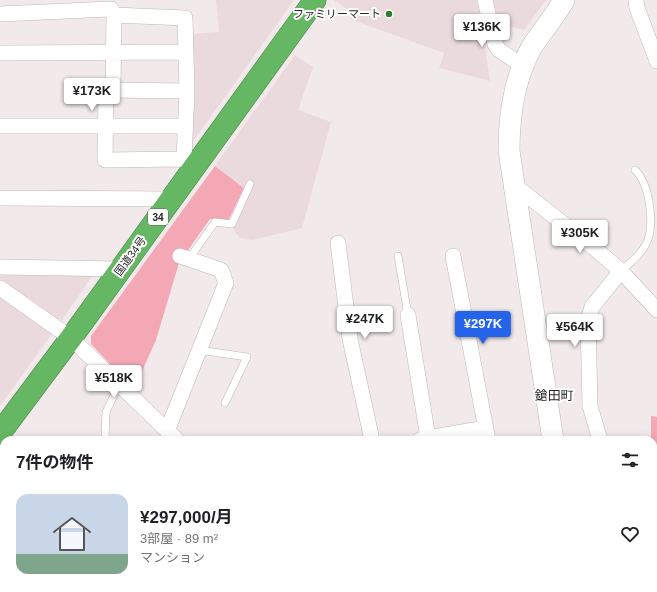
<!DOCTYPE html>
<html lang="ja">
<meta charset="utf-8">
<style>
body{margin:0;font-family:Arial,"Noto Sans JP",sans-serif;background:#f2f2f2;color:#202124;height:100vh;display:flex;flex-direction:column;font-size:15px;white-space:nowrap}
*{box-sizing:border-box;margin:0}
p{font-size:13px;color:#757577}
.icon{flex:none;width:22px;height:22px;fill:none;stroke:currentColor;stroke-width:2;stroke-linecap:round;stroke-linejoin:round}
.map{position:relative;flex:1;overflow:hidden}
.drawer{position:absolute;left:0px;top:436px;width:657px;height:156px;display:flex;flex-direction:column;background:#fff;border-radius:12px 12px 0 0;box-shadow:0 2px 10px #0003}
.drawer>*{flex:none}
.price{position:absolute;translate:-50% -34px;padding:0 9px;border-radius:4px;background:#fff;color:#222;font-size:13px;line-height:26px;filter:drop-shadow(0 1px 2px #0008)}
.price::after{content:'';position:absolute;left:50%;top:24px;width:12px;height:9px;margin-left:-6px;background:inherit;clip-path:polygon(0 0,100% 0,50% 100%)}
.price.active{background:#2563eb;color:#fff}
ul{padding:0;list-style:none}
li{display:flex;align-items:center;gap:12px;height:100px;padding:0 16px}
li span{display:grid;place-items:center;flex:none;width:112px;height:80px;border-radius:12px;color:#555}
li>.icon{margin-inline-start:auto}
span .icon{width:48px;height:48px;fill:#fffc;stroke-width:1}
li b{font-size:17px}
h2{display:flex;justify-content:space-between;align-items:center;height:48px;padding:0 16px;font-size:17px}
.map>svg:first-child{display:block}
.built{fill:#ebdadd}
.green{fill:#f4a8b5}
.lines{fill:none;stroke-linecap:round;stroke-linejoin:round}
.lane-casing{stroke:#bfb7b8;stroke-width:8}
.street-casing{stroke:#bfb7b8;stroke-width:16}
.secondary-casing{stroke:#bfb7b8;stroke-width:22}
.highway-casing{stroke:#50844e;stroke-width:23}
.lane{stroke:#fff;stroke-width:7}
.street{stroke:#fff;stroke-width:15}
.secondary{stroke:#fff;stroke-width:21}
.highway{stroke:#65b763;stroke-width:22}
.poi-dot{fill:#2b7f2d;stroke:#fff;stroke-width:1.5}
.labels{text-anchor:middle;stroke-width:4;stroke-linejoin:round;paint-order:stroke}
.shield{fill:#fff;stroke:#696767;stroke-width:1}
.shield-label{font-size:10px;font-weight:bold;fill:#292626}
.poi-label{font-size:11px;fill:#292626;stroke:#fff;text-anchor:end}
.street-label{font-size:11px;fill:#292626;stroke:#fff}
.quarter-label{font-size:13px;fill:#292626;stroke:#fff}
</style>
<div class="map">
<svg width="657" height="592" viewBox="0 0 657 592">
<rect width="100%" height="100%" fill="#f1e9ea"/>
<path class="built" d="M216,0h78l-102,143 -3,-8 2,-101 28,-2z
M334,0h142l4,15 10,66 -51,-13 5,-15 -94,-34 4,-5z
M493,0h53l-22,30 -24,-6z
M295,55l18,12 -15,43 33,12 -29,106 -49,12 -13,-2 -7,-9 17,-37 -35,-26z
M0,271l95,1 -33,48 -10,-2 -52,-39z
M0,294l53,38 -53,74z"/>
<path class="green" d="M215,166l29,22 -16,33 -18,-2 -31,44 -23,77 -22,49 -43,-45v-8z
M651,416l6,1v26l-4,1v-4h-2z"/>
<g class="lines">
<g class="lane-casing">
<path id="lane" d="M398,256l10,59
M189,259l26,-37 17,2 18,-40
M621,271c8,-7 18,-15 24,-25 11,-18 5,-62 -10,-76
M199,350l48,7 -22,46
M105,440l1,-28 13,-27
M450,588v4
M516,588l1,4"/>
</g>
<g class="street-casing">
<path id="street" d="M485,0l10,44 4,6 24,16
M636,0l1,8 20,53
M0,14l111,-5 3,6 71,3 2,73 -3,68 8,10
M0,53l186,-1
M113,89l1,-74
M0,126h185
M184,159l-79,1 1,-70 81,1
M514,185l79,62 28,24 36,39
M0,198l171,1
M338,243l12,96 22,101
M453,256l35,184
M0,267l120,2
M0,288l71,50 106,102
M408,315l20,123 -8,2
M167,431l59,-148 -5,-13 -41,-14
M428,438l58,-10
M600,440l-10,-34 -2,-85 4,-14 29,-36
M653,539h4
M332,588l4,4
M52,592l4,-4
M70,592v-4
M370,592l21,-4"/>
</g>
<g class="secondary-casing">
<path id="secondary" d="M553,440l-44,-289c0,-35 5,-74 24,-106 10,-15 22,-29 31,-45
M577,588v4"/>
</g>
<g class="highway-casing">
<path id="highway" d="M0,433l71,-95 244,-338"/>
</g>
<use href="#lane" class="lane"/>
<use href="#street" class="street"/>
<use href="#secondary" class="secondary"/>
<use href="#highway" class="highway"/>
</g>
<circle class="poi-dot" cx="389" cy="14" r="4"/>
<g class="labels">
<rect class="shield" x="148" y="209" width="20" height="16" rx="3"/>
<g class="shield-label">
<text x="158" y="221">34</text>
</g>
<g class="poi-label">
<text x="381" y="18">ファミリーマート</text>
</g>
<g class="street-label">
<text transform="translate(130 256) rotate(-54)" y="4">国道34号</text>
</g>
<g class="quarter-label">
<text x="554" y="400">鎗田町</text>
</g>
</g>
</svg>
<b class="price" style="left:482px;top:48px">¥136K</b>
<b class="price" style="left:92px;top:112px">¥173K</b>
<b class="price" style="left:580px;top:254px">¥305K</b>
<b class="price" style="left:365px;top:340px">¥247K</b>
<b class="price active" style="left:483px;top:345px">¥297K</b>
<b class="price" style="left:575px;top:348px">¥564K</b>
<b class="price" style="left:114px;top:399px">¥518K</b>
<section class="drawer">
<h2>7件の物件<svg class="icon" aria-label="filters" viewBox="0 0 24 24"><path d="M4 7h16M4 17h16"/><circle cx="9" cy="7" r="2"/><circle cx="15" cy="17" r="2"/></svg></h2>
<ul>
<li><span style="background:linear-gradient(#c9d6e8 75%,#7fa58c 0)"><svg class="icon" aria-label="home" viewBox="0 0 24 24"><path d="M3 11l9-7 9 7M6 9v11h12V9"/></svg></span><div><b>¥297,000/月</b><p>3部屋 · 89 m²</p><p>マンション</p></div><svg class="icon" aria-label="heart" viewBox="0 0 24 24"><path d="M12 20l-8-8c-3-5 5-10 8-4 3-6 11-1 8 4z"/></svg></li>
</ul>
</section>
</div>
